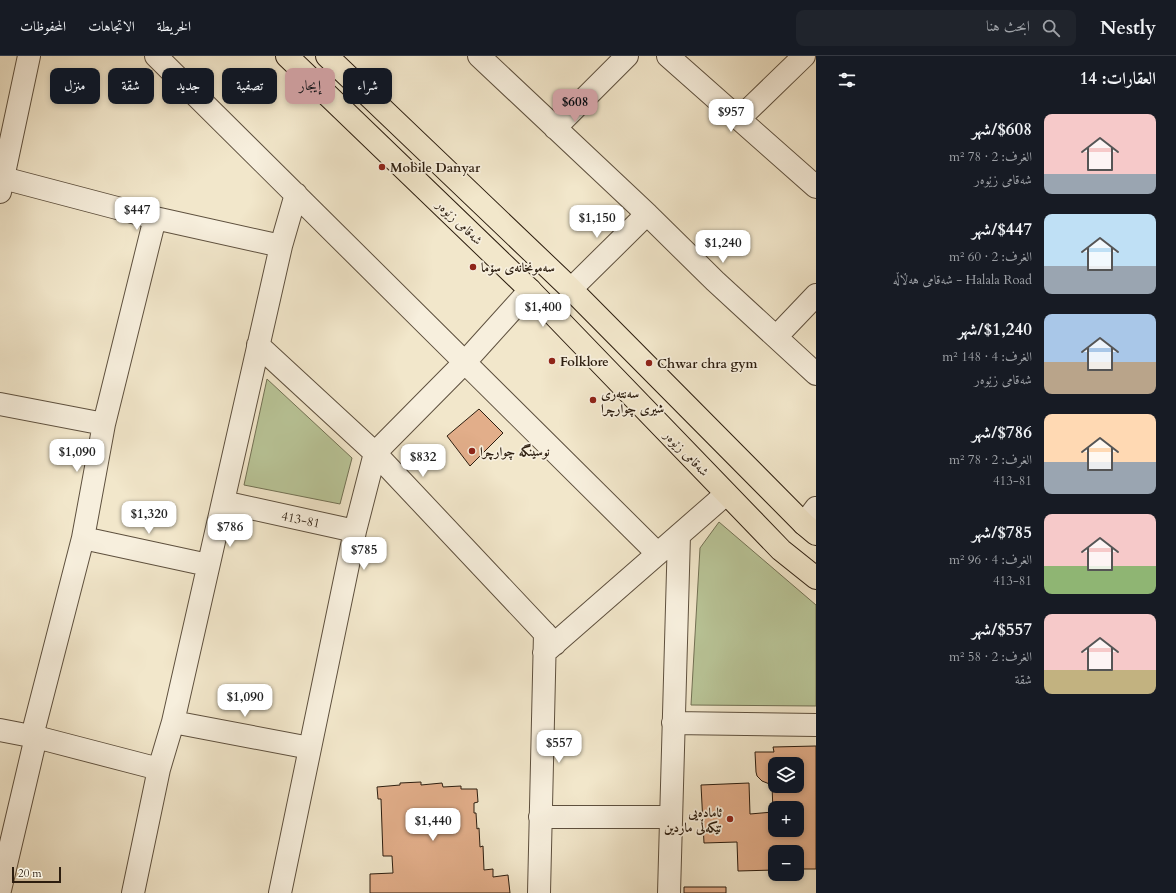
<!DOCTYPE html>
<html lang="ar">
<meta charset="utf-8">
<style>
body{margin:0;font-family:Cardo,Amiri,serif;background:#20242c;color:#f1f3f6;direction:rtl;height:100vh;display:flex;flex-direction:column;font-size:15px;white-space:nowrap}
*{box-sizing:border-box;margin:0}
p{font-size:13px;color:#9ea1a6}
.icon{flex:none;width:22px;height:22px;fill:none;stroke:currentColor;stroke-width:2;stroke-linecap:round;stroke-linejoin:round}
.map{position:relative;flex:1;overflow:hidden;direction:ltr}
.panel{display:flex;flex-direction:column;background:#171b24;width:360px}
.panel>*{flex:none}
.banner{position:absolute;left:12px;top:12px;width:380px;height:36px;direction:rtl;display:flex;gap:8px}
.controls{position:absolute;left:768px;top:701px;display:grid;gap:8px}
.controls a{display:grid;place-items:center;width:36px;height:36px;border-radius:8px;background:#171b24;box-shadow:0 2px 6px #0003;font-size:20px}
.scale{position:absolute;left:12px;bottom:10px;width:49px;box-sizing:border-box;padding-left:4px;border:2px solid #2c1d0f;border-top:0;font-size:11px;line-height:14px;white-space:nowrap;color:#2c1d0f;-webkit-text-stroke:3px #f7efdd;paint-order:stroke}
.price{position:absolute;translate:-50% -34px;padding:0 9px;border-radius:8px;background:#fff;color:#222;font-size:13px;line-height:26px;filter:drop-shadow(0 1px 2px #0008)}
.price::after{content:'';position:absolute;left:50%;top:24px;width:12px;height:9px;margin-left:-6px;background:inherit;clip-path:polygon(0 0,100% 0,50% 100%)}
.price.current{background:#c59692;color:#111}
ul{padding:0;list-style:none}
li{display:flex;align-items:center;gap:12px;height:100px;padding:0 20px}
li span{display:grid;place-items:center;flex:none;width:112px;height:80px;border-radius:8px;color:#555}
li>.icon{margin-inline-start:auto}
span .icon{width:48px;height:48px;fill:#fffc;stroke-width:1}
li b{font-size:17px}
h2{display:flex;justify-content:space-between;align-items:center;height:48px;padding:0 20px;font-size:17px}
.pill{padding:0 14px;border-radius:8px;background:#171b24;box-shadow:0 2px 6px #0003;font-size:14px;line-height:36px}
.pill.current{background:#c59692;color:#111}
header{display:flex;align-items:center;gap:24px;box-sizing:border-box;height:56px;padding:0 20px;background:#171b24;border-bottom:1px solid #363941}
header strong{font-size:19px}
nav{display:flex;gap:22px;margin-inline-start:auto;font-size:14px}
.search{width:280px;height:36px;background:#20242c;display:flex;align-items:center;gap:10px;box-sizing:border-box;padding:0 14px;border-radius:8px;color:#9ea1a6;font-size:15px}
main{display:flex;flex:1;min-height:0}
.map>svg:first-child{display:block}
.green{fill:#b9c598;stroke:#727154}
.building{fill:#e2ae8a;stroke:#2c1d0f;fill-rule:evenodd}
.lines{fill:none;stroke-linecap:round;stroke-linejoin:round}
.minor-casing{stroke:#5e503e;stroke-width:24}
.major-casing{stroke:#2c1d0f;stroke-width:24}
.minor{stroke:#f7efdd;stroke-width:22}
.major{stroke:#f2e7cb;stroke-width:22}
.poi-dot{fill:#8f2418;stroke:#f7efdd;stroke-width:1.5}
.labels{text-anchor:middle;stroke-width:3.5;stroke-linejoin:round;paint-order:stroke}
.poi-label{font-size:13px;font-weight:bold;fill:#2c1d0f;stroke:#f7efdd;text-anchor:start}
.street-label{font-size:13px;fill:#2c1d0f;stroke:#f7efdd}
</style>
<header>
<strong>Nestly</strong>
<div class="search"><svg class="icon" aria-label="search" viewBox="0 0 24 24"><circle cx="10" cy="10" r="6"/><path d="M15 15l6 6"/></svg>ابحث هنا</div>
<nav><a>الخريطة</a><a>الاتجاهات</a><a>المحفوظات</a></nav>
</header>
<main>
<section class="panel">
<h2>العقارات: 14<svg class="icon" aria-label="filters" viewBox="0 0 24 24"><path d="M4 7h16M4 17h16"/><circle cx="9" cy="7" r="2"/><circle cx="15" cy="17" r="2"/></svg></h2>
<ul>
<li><span style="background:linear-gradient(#f6c9c9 75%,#9aa5b1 0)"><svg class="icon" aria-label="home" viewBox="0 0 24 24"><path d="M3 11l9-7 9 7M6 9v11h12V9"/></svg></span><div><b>$608/شهر</b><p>الغرف: 2 · 78 m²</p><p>شەقامی زێوەر</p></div></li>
<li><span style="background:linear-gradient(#bfe0f5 65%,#9aa5b1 0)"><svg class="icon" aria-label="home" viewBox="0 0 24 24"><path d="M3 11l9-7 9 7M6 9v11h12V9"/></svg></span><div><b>$447/شهر</b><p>الغرف: 2 · 60 m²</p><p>Halala Road - شەقامی هەڵاڵە</p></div></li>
<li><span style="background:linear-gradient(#a9c7e8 60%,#b9a48a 0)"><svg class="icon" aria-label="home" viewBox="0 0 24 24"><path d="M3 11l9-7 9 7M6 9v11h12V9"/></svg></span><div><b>$1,240/شهر</b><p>الغرف: 4 · 148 m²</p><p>شەقامی زێوەر</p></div></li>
<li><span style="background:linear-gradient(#ffd9b3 60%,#9aa5b1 0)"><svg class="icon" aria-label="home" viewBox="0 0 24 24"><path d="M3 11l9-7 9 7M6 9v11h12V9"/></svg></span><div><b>$786/شهر</b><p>الغرف: 2 · 78 m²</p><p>413-81</p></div></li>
<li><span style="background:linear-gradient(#f6c9c9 65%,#8fb573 0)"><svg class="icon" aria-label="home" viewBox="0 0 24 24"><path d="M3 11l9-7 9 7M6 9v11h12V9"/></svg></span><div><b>$785/شهر</b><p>الغرف: 4 · 96 m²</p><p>413-81</p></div></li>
<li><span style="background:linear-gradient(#f6c9c9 70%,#c2b280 0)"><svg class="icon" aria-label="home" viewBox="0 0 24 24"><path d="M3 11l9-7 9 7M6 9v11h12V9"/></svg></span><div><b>$557/شهر</b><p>الغرف: 2 · 58 m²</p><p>شقة</p></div></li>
</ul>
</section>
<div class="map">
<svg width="816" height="837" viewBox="0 0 816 837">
<rect width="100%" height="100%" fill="#f2e7cb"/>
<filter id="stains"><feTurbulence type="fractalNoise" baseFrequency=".005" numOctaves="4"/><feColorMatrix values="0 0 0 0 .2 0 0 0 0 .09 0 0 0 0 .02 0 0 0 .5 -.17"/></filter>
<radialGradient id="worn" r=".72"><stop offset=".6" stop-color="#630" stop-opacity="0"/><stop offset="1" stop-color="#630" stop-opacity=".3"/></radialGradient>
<path class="green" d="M267,323l85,79 -12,46 -96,-19z
M719,466l97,83v101l-125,-1 9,-157z"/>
<path class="building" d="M479,353l24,24 -33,33 -23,-30z
M816,690v123h-19v-17h-22v18l-37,1 -1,-29 -33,1 -3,-58 48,-2 1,31 23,-2 -1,-27 -10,-4 -5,-5 -1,-4 -1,-20h19l-1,-5zM775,708h22v22h-22zM775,752h22v22h-22z
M421,726v3l21,-2 1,4 18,-1v3h16l1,13 -4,1v10h2l1,16 2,-1 1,19 3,-1 1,24 9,-1v8l15,-2 2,18h-140v-19l23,-1 -1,-17h-9l-2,-57h-3l-1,-12 23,-2v-2z
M684,831h42v6h-42z"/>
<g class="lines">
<g class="minor-casing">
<path id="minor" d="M156,0l501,497
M479,0l168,158 68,67 101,93
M668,0l148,131
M740,62l64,-62
M555,72l72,-72
M3,122l152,40 126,28
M0,136l29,-136
M571,233l76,-75
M776,281l40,-42
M258,289l117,108 180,191
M0,348l104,20
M223,446l132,29
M804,468l12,-16
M83,482l125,27
M544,597l182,-159
M173,666l137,26
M673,667l143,2
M0,674l36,7 123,32
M32,680l51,-198 21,-114 51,-206
M540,761h131
M0,834l36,-153
M133,837l26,-124 14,-47 108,-476 15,-52
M280,837l75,-362 20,-78 90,-91 65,-72
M539,837l6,-260
M669,837l10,-358"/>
</g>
<g class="major-casing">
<path id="major" d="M287,0l243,234 251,260 35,28
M327,0l244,233 233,235 12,10"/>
</g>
<use href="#minor" class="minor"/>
<use href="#major" class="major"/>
</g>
<g class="poi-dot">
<circle cx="382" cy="111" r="4"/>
<circle cx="473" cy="211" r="4"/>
<circle cx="552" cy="305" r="4"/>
<circle cx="649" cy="307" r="4"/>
<circle cx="593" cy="344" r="4"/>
<circle cx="472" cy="395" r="4"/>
<circle cx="730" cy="763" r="4"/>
</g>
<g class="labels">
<g class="poi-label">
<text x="390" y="116">Mobile Danyar</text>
<text x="481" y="216">سەمونخانەی سۆما</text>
<text x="560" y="310">Folklore</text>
<text x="657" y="312">Chwar chra gym</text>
<text x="601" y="342">سەنتەری<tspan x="601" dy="15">شیری چوارچرا</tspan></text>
<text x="480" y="400">نوسینگە چوارچرا</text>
<text x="722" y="761" text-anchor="end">ئامادەیی<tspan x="722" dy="15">تێکەڵی ماردین</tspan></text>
</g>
<g class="street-label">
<text transform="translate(460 166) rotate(44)" y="5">شەقامی زێوەر</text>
<text transform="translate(687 397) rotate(46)" y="5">شەقامی زێوەر</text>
<text transform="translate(301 463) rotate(12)" y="5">413-81</text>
</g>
</g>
<rect width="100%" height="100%" filter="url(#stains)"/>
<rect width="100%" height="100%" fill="url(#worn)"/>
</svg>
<div class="controls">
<a><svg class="icon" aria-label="layers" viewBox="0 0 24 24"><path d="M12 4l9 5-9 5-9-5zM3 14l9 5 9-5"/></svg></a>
<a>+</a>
<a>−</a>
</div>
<div class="scale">20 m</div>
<b class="price current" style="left:575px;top:67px">$608</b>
<b class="price" style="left:731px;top:77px">$957</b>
<b class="price" style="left:137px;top:175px">$447</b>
<b class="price" style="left:597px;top:183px">$1,150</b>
<b class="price" style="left:723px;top:208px">$1,240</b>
<b class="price" style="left:543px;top:272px">$1,400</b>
<b class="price" style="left:77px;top:417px">$1,090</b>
<b class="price" style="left:423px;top:422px">$832</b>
<b class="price" style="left:149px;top:479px">$1,320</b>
<b class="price" style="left:230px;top:492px">$786</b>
<b class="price" style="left:364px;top:515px">$785</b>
<b class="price" style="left:245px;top:662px">$1,090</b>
<b class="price" style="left:559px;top:708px">$557</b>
<b class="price" style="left:433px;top:786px">$1,440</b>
<div class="banner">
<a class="pill">شراء</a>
<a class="pill current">إيجار</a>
<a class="pill">تصفية</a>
<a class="pill">جديد</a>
<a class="pill">شقة</a>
<a class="pill">منزل</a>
</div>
</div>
</main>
